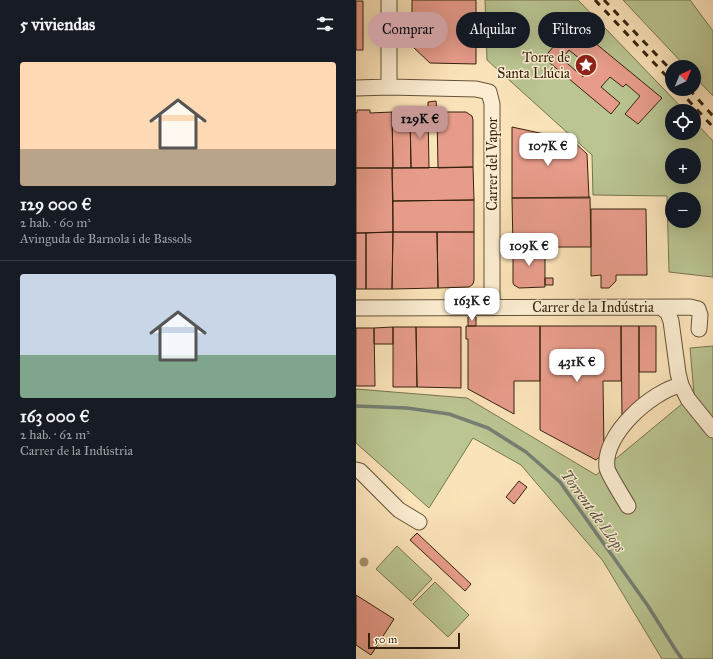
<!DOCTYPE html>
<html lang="es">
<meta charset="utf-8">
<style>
body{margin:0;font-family:"IM FELL Great Primer",serif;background:#242831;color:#f1f3f6;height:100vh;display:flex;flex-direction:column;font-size:15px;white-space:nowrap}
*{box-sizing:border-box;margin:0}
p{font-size:13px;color:#9ea1a6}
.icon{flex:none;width:22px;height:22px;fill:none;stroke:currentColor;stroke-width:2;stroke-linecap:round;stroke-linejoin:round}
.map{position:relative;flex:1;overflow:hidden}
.drawer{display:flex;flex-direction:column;background:#171b24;width:356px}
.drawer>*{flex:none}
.guide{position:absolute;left:12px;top:12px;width:285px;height:36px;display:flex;gap:8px}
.needle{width:26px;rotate:44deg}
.fabs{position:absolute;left:309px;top:60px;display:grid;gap:8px}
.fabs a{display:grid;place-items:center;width:36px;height:36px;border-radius:50%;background:#171b24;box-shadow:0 4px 16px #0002;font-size:20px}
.scale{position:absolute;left:12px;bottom:10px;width:92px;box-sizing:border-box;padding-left:4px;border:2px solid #34220c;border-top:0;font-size:11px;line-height:14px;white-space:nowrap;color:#34220c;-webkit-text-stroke:3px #fcedd2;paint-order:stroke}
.price{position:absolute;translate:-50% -34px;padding:0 9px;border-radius:8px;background:#fff;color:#222;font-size:13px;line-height:26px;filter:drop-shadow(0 1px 2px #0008)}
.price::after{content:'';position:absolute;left:50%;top:24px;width:12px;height:9px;margin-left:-6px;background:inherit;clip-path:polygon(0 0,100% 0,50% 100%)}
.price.selected{background:#c59692;color:#111}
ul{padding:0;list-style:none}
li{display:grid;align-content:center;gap:8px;height:212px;padding:0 20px}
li+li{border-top:1px solid #363941}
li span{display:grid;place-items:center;height:124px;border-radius:4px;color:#555}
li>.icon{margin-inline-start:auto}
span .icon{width:72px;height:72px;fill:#fffc;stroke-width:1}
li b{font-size:17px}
h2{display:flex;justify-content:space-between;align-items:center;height:48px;padding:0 20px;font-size:17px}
.tag{padding:0 14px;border-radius:18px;background:#171b24;box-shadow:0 4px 16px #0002;font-size:14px;line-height:36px}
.tag.selected{background:#c59692;color:#111}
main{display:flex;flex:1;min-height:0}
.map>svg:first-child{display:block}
.green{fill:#bac592;stroke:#77744f;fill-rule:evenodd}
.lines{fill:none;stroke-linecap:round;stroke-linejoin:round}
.stream{stroke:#757f73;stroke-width:3.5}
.building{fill:#e79c8b;stroke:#34220c;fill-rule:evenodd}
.minor-casing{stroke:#665237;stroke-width:17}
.minor{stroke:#fcedd2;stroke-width:15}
.rail{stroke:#34220c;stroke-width:3;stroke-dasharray:7 7;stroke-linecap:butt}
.tree{fill:#a49470}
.labels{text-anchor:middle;stroke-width:3;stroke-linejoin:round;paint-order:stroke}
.poi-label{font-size:14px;fill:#34220c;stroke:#fcedd2;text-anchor:end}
.street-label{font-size:14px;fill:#34220c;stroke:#fcedd2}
.water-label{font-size:15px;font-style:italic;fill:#555040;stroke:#fcedd2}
</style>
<main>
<section class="drawer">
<h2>5 viviendas<svg class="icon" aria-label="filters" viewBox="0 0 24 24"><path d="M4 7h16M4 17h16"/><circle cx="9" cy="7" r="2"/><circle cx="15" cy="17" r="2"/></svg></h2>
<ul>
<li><span style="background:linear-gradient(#ffd9b3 70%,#b9a48a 0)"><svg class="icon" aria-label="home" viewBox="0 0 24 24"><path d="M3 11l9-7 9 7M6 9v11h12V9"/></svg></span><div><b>129 000 €</b><p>2 hab. · 60 m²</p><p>Avinguda de Barnola i de Bassols</p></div></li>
<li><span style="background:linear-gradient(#c9d6e8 65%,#7fa58c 0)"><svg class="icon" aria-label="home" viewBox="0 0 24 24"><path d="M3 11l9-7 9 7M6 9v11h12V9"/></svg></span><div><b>163 000 €</b><p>2 hab. · 62 m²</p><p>Carrer de la Indústria</p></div></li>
</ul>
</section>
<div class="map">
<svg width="357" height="659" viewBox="0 0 357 659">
<rect width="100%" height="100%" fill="#fbe3b9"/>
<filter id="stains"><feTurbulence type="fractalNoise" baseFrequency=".005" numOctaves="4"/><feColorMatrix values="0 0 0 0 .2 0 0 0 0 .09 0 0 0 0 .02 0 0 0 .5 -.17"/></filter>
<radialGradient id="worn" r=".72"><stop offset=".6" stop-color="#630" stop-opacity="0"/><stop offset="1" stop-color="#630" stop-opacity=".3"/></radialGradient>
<path class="green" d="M129,0h93l107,111h-13v22h22v-12l19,20v136l-44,-5 -2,-76 -74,-1 -1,-40 -105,-95zM316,155h22v22h-22zM316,199h22v22h-22z
M267,0h67l23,31v65l-19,-20v-9h-8z
M357,346v313h-51l-59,-98 -82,-96 -48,-27 -44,70 -73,-65v-54l111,9 129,77 98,-81 -4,-46z
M41,546l35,33 -21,22 -35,-32z
M79,582l34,33 -21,22 -35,-33z"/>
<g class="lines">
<path class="stream" d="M0,406l51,2 42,6 39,14 38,24 34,30 88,124 27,43 7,10"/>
</g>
<path class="building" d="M56,0h64v64l-46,-1 -18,-17z
M0,1h7v49h-7z
M216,24l90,74 -24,26 -13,-10 15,-18 -14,-12 -3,3 -13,-10 -9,10 19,16 -9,11 -67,-56zM213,50l22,18 -8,9 -21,-18z
M80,101l1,11h-9v-10z
M1,110h13v3l22,-1 1,56h-37v-55h1z
M36,112h18l1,56h-18z
M54,112h18l1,56h-18z
M81,112h29l6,4 1,4v47l-35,1z
M156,127l60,13 15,14 2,44h-77z
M117,167l1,33 -81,1 -1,-33z
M0,168h36l1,64 -37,1z
M234,197l1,50h-78l-1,-49z
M118,200v32h-81v-31z
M235,209h55l1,66h-31v6l-7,7h-8v-13l-10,1z
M37,232l-1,57h-26v-56z
M37,232h44l1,56 -46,1z
M81,232h37v48l-1,4 -4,3 -31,1z
M0,233h10v56h-10z
M157,247h32v40l-26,1 -5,-3 -1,-2z
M189,278h8v7h-8z
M112,317h8v9h-8z
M110,326h74v55h-26v33l-46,-25v-50h-2z
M184,326h81v55h-18l1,72 -8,7 -56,-30z
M265,326h18v73l-17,19z
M283,326h17v46h-17z
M37,327h23l1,60h-24z
M37,327v17h-19v-16z
M60,327h45v61l-44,-1z
M0,328h18l1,58h-19z
M163,481l8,6 -13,17 -8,-7z
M61,533l54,51 -6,7 -55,-51z
M0,595l38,24 -23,36 -15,-10z"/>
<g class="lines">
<g class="minor-casing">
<path id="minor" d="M33,0v87
M0,88l33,-1 87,2 13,3 3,12v203
M0,308l334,-1 8,2 2,6 -1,14
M306,308l6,5 3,8 7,52 3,12 7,14 25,31
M0,470l4,1 39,39 20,12
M272,506c-4,-7 -20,-32 -21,-38 -5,-33 45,-77 74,-83"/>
</g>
<use href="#minor" class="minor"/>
<path class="rail" d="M239,0l77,82
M248,0l68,71
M322,89l35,38
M333,89l24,27"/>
</g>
<circle class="tree" cx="8" cy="562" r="4.5"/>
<defs>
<g id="sight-disc" transform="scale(1.15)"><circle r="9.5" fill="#8f2418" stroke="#fcedd2"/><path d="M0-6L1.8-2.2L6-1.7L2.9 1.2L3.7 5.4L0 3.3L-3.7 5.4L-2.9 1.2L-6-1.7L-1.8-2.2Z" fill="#fff"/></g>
</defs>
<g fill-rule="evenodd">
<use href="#sight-disc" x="230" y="65"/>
</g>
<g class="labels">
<g class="poi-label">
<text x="214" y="62">Torre de<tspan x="214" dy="16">Santa Llúcia</tspan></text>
</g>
<g class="street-label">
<text transform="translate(136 164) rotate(-90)" y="5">Carrer del Vapor</text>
<text x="237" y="312">Carrer de la Indústria</text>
</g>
<g class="water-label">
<text transform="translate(237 511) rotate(54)" y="5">Torrent de Llops</text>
</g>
</g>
<rect width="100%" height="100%" filter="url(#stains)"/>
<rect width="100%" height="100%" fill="url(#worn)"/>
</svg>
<div class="fabs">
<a><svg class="needle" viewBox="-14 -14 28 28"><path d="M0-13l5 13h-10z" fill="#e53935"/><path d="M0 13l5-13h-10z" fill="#9ea1a6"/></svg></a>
<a><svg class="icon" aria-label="locate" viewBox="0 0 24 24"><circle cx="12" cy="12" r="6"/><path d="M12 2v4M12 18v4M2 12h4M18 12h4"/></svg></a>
<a>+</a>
<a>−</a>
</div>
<div class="scale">50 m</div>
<b class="price selected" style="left:64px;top:140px">129K €</b>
<b class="price" style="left:192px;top:167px">107K €</b>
<b class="price" style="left:173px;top:267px">109K €</b>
<b class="price" style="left:116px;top:322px">163K €</b>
<b class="price" style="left:221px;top:383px">431K €</b>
<div class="guide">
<a class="tag selected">Comprar</a>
<a class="tag">Alquilar</a>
<a class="tag">Filtros</a>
</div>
</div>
</main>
